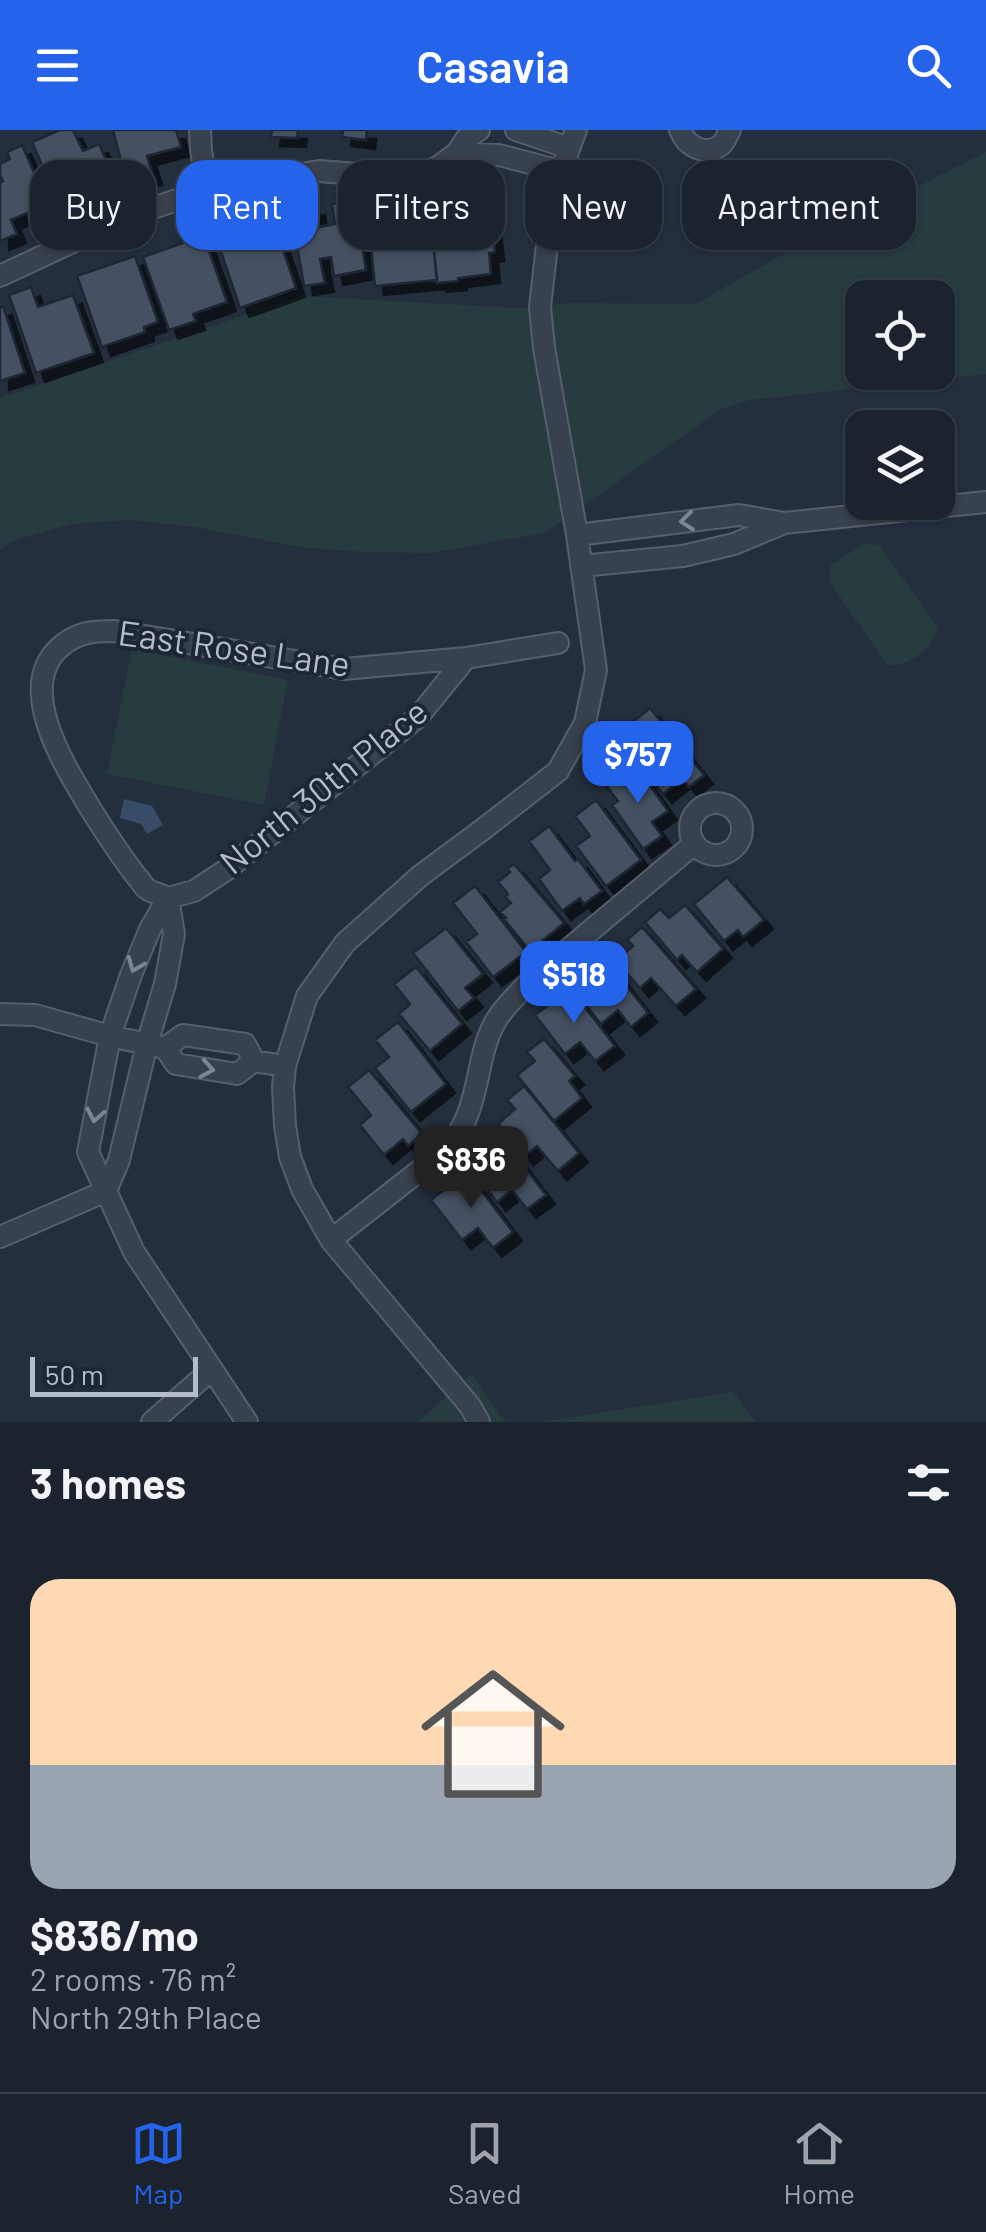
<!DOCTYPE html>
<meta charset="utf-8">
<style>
body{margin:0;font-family:Barlow,sans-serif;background:#242b36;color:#f1f3f6;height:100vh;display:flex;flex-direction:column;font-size:38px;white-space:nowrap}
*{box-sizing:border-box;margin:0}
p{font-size:32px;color:#a0a4aa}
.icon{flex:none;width:55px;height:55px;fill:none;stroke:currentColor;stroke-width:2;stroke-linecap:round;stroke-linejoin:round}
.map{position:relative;height:1292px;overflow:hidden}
.details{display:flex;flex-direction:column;background:#1b232e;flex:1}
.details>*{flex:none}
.banner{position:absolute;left:30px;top:30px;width:928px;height:90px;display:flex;gap:20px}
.controls{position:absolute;left:845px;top:150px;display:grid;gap:20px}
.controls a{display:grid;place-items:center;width:110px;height:110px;border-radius:20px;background:#1b232e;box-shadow:0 2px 8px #0004,0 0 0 2px #39404a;font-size:50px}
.scale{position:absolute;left:30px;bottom:25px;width:168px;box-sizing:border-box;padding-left:10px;border:5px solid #b4bcc9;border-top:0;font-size:28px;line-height:35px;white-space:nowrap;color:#b4bcc9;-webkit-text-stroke:8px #1d2633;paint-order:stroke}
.price{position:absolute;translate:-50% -85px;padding:0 22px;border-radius:20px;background:#2563eb;color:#fff;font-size:32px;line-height:65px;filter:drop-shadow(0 2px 5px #0008)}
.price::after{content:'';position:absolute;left:50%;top:60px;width:30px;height:22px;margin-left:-15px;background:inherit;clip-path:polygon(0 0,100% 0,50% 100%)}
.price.on{background:#222;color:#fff}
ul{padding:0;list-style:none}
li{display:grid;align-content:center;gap:20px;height:530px;padding:0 30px}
li span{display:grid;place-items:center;height:310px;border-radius:30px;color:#555}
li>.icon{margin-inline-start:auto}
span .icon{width:180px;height:180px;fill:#fffc;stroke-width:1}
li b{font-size:42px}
h2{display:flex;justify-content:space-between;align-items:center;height:120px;padding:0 30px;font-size:42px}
.tag{padding:0 35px;border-radius:30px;background:#1b232e;box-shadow:0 2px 8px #0004,0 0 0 2px #39404a;font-size:35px;line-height:90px}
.tag.on{background:#2563eb;color:#fff}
header{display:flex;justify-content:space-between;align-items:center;height:130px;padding:0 30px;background:#2563eb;color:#fff;font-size:45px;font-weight:600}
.dock{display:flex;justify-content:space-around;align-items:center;height:140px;border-top:2px solid #39404a;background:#1b232e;font-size:28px;color:#a0a4aa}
.dock a{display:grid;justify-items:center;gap:5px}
.dock .on{color:#2563eb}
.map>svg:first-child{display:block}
.green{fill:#263c3f;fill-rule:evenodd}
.water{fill:#394c67}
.building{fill:#455162;stroke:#1f2835;stroke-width:2.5;filter:url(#shadow)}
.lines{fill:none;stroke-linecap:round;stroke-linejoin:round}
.minor-casing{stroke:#565f6c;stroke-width:24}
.minor{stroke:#38414e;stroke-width:20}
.oneway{stroke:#7c8592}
.labels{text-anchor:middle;stroke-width:8;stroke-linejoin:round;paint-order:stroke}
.street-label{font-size:35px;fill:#b4bcc9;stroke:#1d2633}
</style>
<header><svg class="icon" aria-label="menu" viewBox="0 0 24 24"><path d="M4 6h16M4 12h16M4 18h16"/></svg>Casavia<svg class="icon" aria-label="search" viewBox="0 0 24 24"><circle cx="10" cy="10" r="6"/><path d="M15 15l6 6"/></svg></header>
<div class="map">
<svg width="986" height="1292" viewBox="0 0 986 1292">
<defs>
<filter id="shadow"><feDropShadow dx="9" dy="9" stdDeviation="0" flood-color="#0009"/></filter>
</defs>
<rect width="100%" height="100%" fill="#242f3e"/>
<path class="green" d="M986,22v222l-236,26 -29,9 -176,124 -116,20 -66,-1 -62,-5 -106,-20 -66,-7 -58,4 -59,17 -12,9v-152l300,-102 220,12 51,-5 125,1 82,-47zM862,168h76v74h-76z
M865,413l14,2 59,83c-6,21 -29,39 -51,37l-58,-84 2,-16z
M132,519l156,31 -24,125 -157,-31z
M471,1244l35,48h-88z
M733,1262l22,30h-215z"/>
<path class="water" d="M124,669l28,7 11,19 -16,9 -6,-10 -21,-6z"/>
<path class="building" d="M60,0h13l10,21 16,-7 19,42 -22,10 -7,-16 -15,7 7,15 -19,8 -30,-68z
M113,0h63l5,17 -34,9 6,20 -26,7z
M272,0h26l-1,8 -26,-1z
M343,0h24l-1,10 -24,-3z
M22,15l31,71 -20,9 -6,-12 -16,7 6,14 -17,7v-58l3,-2 -3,-6v-11l10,-5 -3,-7z
M489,66l6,56 -6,1 2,21 -33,4v3l-21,2 -6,-62 23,-2 2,11 13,-2 -3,-29z
M354,70l12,70 -32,6 -3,-19 -11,2 5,24 -21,3 -13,-76 25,-4 3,21 16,-3 -3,-20z
M429,71l8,79 -62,6 -8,-79z
M232,91l7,21 37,-13 20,59 -56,20 -27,-80z
M201,98l26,74 -34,12 3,7 -27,9 -26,-73 40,-14 -4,-8z
M135,126l23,66 -14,5 1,5 -43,15 -25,-71z
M31,157l7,20 35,-12 21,58 -58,20 -27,-78z
M3,176l22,67 -25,8v-74z
M650,578l54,67 -15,12 -7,-8 -19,15 -25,-31 13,-11 -22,-27z
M636,636l32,45 -16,11 10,14 -19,13 -31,-44 6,-4 -11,-14z
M596,670l45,60 -35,26 -30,-40 14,-10 -15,-20z
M549,696l26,35 3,-2 24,32 -18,13 -4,-6 -18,13 -23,-32 11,-9 -21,-29z
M514,734l50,59 -34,28 -26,-32 2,-1 -6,-6 11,-9 -6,-6 3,-3 -10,-12 12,-10 -3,-3z
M727,747l37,43 -21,17 -5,-7 -14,11 -30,-37z
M475,756l51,66 -33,25 -27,-35 11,-8 -24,-31z
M685,775l38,44 -26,23 -15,-17 -5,5 -32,-38 15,-13 9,9z
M642,797l54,62 -20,17 -25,-28 -11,10 -24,-27 17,-15 -6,-6z
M446,798l37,46 -18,14 9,10 -16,13 -45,-58z
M604,827l44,56 -17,14 -13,-17 -17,14 -32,-40z
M416,837l46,57 -32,27 -31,-37 11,-10 -16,-20z
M570,858l45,58 -20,15 -15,-19 -15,12 -30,-39z
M398,892l48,62 -35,28 -36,-44 14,-11 -14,-17z
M544,909l31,37 -6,5 13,17 -28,23 -37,-46 18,-14 -8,-9z
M369,940l53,64 -14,12 -5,-7 -19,16 -24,-30 11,-10 -23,-28z
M524,956l55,67 -21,18 -21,-25 -12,10 -27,-32 17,-15 -8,-9z
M502,1008l44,57 -19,14 -15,-19 -15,12 -29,-38z
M467,1042l46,60 -20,16 -15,-20 -16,12 -31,-40z"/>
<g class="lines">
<g class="minor-casing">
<path id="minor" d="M200,0l1,20 7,39
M516,0l53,18
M680,0c6,16 25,27 41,15 4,-3 7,-12 9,-15
M457,23l42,2 61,16
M0,146l122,-57 86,-30 111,-18 76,6 29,-4 15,-7 18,-13 9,-14 13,-9
M577,405l162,-20 45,8 202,-21
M581,436l102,-10 51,-12 48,-20
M690 699a26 26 0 1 1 52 0a26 26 0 1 1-52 0Z
M168,768c-6,-3 -15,-5 -21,-9 -4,-3 -6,-8 -10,-12 -17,-22 -32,-45 -47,-69 -24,-40 -75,-119 -31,-160 18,-16 33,-17 56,-17l229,38 122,-11 92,-15
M0,884l35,1 75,21 55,12 11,16 61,10 17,-13 31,5
M165,918l18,-13 62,9 9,17
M106,1061l13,-31 28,-116 18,-60 9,-50 -6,-36
M0,1107l106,-46
M331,1110l116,-91c8,-10 15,-21 20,-33 13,-31 12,-68 30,-97 10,-16 24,-28 37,-41l160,-134
M152,1292l59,-52
M247,1292l-113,-170 -46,-100 22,-116 21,-61 19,-46 18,-31 26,-7 32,-21 151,-120 41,-33 48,-59
M479,1292l-9,-16 -139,-166 -29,-51 -12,-32 -5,-31 -2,-39 2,-21 22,-70 38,-53 75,-67 62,-46 76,-59 27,-48 11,-53 -19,-135 -33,-187 -4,-41 13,-115 23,-62"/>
</g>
<use href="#minor" class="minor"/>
</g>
<defs><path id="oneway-chevron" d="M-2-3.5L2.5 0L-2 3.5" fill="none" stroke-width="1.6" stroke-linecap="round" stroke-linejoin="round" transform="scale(2.5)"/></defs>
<g class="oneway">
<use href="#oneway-chevron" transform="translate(687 391) rotate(174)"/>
<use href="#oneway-chevron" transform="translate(135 835) rotate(112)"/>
<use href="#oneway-chevron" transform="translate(207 939) rotate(10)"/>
<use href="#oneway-chevron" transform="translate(95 985) rotate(101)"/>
</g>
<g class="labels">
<g class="street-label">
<text transform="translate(234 519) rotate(8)" y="12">East Rose Lane</text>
<text transform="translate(324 657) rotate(-39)" y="12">North 30th Place</text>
</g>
</g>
</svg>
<div class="controls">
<a><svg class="icon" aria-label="locate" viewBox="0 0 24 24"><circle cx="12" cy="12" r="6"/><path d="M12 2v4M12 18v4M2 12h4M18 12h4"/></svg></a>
<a><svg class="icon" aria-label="layers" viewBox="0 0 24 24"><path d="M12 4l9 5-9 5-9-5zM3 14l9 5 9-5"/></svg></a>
</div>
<div class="scale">50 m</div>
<b class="price" style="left:638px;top:676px">$757</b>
<b class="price" style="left:574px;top:896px">$518</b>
<b class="price on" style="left:471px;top:1081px">$836</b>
<div class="banner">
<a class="tag">Buy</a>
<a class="tag on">Rent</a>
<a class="tag">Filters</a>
<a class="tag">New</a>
<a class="tag">Apartment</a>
</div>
</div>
<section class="details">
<h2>3 homes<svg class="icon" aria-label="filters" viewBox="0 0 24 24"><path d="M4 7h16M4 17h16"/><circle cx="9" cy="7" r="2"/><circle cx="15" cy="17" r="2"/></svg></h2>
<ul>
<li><span style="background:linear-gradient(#ffd9b3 60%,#9aa5b1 0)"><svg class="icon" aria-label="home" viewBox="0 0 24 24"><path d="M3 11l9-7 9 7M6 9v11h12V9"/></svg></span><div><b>$836/mo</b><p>2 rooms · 76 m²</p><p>North 29th Place</p></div></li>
</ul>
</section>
<nav class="dock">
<a class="on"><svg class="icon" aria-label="map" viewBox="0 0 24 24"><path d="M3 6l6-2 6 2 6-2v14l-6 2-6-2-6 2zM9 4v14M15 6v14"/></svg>Map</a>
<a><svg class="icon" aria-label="saved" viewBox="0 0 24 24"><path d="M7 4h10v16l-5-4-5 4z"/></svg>Saved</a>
<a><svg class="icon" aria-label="home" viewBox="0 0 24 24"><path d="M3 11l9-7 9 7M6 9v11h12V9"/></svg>Home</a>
</nav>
